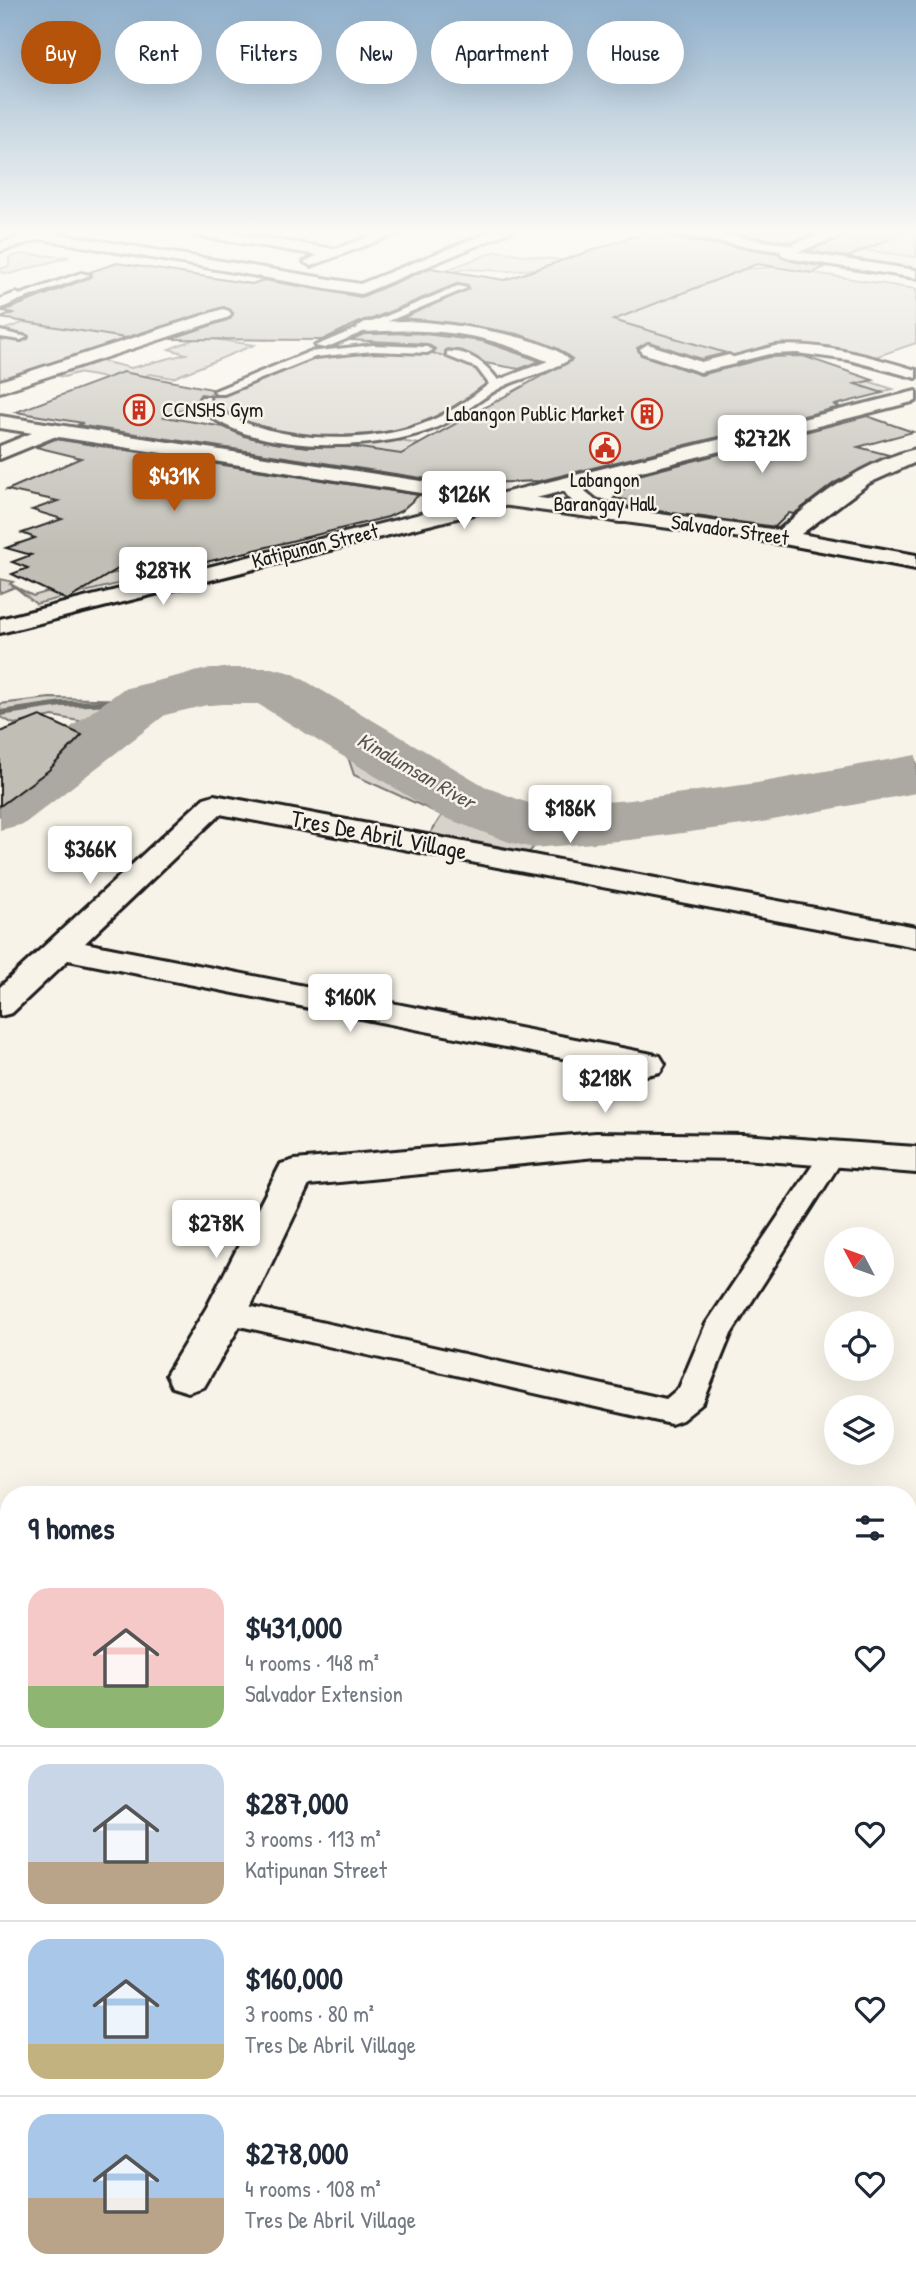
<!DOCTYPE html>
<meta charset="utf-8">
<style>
body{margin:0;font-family:"Patrick Hand",sans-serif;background:#f2f2f3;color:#1f2937;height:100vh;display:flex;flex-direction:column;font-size:26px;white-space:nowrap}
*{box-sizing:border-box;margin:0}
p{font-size:23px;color:#747a83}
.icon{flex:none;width:38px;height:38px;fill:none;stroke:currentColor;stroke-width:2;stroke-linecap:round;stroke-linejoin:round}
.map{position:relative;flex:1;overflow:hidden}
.side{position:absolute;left:0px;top:1486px;width:917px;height:800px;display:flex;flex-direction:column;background:#fff;border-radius:28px 28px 0 0;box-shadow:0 7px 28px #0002}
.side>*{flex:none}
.hud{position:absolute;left:21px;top:21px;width:875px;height:63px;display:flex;gap:14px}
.needle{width:46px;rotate:311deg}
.fabs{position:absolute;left:824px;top:1227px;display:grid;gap:14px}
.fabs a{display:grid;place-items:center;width:70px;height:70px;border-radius:50%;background:#fff;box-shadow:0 7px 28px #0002;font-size:35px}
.price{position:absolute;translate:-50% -60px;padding:0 16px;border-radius:7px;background:#fff;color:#222;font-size:23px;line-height:46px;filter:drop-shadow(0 2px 4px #0008)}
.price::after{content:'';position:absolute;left:50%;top:42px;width:21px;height:16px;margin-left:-10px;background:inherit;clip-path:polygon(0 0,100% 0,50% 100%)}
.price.on{background:#b45309;color:#fff}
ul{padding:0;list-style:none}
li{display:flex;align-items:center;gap:21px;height:175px;padding:0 28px}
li+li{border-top:2px solid #e0e1e3}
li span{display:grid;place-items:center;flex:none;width:196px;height:140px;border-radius:21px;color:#555}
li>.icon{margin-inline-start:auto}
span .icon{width:84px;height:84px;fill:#fffc;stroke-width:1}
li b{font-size:30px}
h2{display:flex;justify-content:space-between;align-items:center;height:84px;padding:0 28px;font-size:30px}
.chip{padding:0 24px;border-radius:32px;background:#fff;box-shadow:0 7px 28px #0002;font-size:24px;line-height:63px}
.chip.on{background:#b45309;color:#fff}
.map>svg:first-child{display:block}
.built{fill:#e6e3d9}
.green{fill:#d7d3cb;stroke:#7a7874;stroke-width:2}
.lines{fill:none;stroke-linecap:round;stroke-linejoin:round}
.stream{fill:#72716c;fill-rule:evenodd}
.river{fill:#aca9a2;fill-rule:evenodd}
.building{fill:#c0beb5;stroke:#1c1c1c;stroke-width:2}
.lane-casing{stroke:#1c1c1c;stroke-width:6}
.street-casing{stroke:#1c1c1c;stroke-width:6}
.secondary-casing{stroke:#1c1c1c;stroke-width:6}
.lane{fill:#f7f3e8;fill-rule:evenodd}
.street{fill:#f7f3e8;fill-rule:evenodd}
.secondary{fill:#f7f3e8;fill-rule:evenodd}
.labels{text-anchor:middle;stroke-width:5;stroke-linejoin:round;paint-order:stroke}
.far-poi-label{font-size:21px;fill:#1c1c1c;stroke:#f7f3e8;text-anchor:start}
.far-street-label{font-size:21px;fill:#1c1c1c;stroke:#f7f3e8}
.far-water-label{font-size:21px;font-style:italic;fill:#565452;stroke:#f7f3e8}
.street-label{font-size:24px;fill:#1c1c1c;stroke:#f7f3e8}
</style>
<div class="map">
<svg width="916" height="2285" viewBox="0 0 916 2285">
<rect width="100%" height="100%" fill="#f7f3e8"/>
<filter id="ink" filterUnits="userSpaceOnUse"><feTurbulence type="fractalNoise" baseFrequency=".0143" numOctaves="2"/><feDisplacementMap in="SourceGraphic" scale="14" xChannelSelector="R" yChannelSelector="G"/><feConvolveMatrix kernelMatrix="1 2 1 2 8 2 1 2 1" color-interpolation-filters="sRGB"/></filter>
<g filter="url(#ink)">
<path class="built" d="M853,231h63v39l-110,-20z"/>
<path class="green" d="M902,231h14v26l-51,-7 12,-6c-25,4 -58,14 -82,11l48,-20 41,6z
M497,251l69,10 -18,7 -39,3 -46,-2 -31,10 -121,48 38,6 -16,8 -49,-8 -18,7 -90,-13 -176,55v-51l76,-27h279z
M22,254l47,3 -59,17 -10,-2v-3l9,-3v-9z
M776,267l140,22v54l-41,14 -101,-11 -49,13 96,33 47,-11 25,8 -139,34 36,-21 -140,-49 -37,8 -84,-23 -14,3 -40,-12 16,-6 123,36 37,-11 -35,-11 -54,-32 81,-15 33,6 69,-27z
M199,337l55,8 -81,33 -23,-4 -20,8 -53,-9 -13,4 -15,-3 48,-14 34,8 55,-14 -17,-5z
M355,349c40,1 89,-6 124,15 7,4 12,15 17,21l-46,30 -62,24 32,5 -34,23 -125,-17 19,-13 -41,-10 -34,-27 84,-39z
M170,564l8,5 -142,35 -21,-17 -15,6v-14l13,3 -3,2 23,12 76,-22z
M286,678l114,61 2,22 61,35 59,20 54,3 213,-29 127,-28v21l-85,15 -106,28 -185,14 -15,17 -99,-17 16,-25 -88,-40 -6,-18 -84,-56 -103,5 -31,24 -12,-2 -118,87v-9l49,-36 33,-35 28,-8 -57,-11 -39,8 -14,-7v-13l50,-6 88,2 69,-16h61z"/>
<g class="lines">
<path class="stream" d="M144,699l5,3 -2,2 -85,3 -62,9v-6l62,-9z"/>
<path class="river" d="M211,668h60l21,5 196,115 51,19 91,-7 127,-17 159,-28v38l-159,30 -127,17 -97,8 -24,-6 -69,-26 -182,-112h-47l-46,11 -141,109 -24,6v-51l123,-90z"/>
</g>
<path class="building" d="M649,231h14l9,7 106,15 14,8 33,6 -13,6 -55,-9 -144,56 113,33 -25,6 -52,-17 -12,6 4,7 60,20 68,-18 34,-1 70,24 -18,4 28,9 -48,12 5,2 -300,74 -80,3 -383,-59 6,-2 -67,-11 107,-40 89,17 2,7 -13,-2 -7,10 -29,13 59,10 20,9 31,7 34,4h44l48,7 171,-95 -14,-10 -40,-15 -51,-9 -65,-7 67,-29 -1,-4 -9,-2 -87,36 -8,1 -42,20 -152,-1 60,-20 3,-6 -9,-6 -99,31 -124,-20 12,-5 -10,-2 88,-34 -1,-5 27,-9 135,21 12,-4 97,17 69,-29 75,12z
M714,231h107l-30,11z
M850,231h58l-60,26 -40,-6 38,-15z
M416,333l66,8 58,20 -21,8 -34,-6 -22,-12 -16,-2 -3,7 -12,-3 3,-4 -8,-5 -77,-4 14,-6z
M867,416l46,16 -55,15 31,8 -55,28 -40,31 -5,-1 -14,14 -146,-20 -7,-3 4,-4 -12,-2 23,-21 -10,1z
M55,439l364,56 -18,16 -13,6 -210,52 -8,-5 -39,-3 -64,39 -55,-26 16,-6 -16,-6 19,-7 -25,-7 29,-10 -13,-5 40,-14 -30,-9 26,-9 -51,-11 74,-32 -45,-11z
M40,716l42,19 -33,35 -49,36v-74z"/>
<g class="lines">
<g class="lane-casing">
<path id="lane" d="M10,231h21l14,4 -5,3z
M81,273l9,2 -70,25 -9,-2z
M458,286l9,2 -142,60 -10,-2z
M0,331l27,6 -6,3 -21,-3z
M373,345l54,2 6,3 -6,3 -54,-2 -58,6 -91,37h-8l-2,-3 95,-39z
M775,346c47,-4 96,11 141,24v8l-67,-18 -52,-7 -28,1 -40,10 -6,-4z
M447,352c21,-2 39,12 51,28l58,-22 10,2c-17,14 -45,17 -64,27 -24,12 -43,32 -69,42 -60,23 -191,27 -236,-25l4,-7h8l1,6c51,40 150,43 210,22 26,-9 48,-25 69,-41l-12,-16 -30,-12z
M833,1145l9,3 4,6 -115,180 -28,69 -21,17 -11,4 -445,-101 -10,-4 -5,-7 5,-7 10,-4 440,98 13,-11 27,-64 118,-176z"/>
</g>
<g class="street-casing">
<path id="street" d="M40,231l320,53 133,-53h19l-151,63 -320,-55 -41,12v-8z
M185,231h33l117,18 50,-18h19l-93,35 -7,-4 14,-7 -126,-20z
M665,231h33l93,14 37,-14h19l-2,3 -47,18 118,18v8l-123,-19 -11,-4 -2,-4 -108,-16z
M16,293l5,2 3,3 -24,11v-10z
M223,309l6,2 2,3 -2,3 -229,75v-11z
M406,321c34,1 142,14 163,39l-9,5c-20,-5 -40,-16 -61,-22 -43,-13 -89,-14 -134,-11l-8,-5 8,-5z
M648,344l53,18 28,-7 9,5 -3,4 -35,8 -58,-19 -2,-4z
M54,424l10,6 -3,4 -61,25v-13z
M916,449v13l-47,21 -68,51 115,21v14l-132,-25 -282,-39 -7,-2 -4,-4 4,-4 7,-2 277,37c41,-35 84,-68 137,-81z
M214,795l702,132v20l-696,-133 -135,129 562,110 13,3 5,8 -5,8 -13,3 -579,-115 -56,53 -12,3v-29l204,-189z
M596,1133l147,2 173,12v26l-173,-14 -147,-2 -287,28 -61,127 -44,75 -16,5 -16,-5 -6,-12 41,-68 74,-143 14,-4z"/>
</g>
<g class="secondary-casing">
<path id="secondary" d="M916,391v10l-325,83 -6,7 11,9 36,11 3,5 -3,5c-23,5 -57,-11 -68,-30l-564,142v-14l472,-118 -472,-73v-12l486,75 9,4z"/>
</g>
<use href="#lane" class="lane"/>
<use href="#street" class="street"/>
<use href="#secondary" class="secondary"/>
</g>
</g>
<linearGradient id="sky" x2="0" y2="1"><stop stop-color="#90b0cc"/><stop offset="0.42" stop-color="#fbfaf5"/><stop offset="1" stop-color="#fbfaf5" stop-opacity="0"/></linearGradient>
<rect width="916" height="551" fill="url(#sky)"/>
<defs>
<g id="building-ring" transform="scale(1.575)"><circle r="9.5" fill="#f7f3e8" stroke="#c8321e" stroke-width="1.5"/><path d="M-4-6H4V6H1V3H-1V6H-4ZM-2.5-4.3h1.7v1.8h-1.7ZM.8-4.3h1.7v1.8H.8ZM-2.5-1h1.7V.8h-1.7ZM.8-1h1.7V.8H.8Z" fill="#c8321e"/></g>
<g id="civic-ring" transform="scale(1.575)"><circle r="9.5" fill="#f7f3e8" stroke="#c8321e" stroke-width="1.5"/><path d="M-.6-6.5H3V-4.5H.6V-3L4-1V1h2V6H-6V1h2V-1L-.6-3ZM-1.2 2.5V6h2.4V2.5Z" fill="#c8321e"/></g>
</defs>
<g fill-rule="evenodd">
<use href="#building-ring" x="139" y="410"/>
<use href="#building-ring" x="647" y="414"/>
<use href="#civic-ring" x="605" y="448"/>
</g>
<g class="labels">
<g class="far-poi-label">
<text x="162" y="417">CCNSHS Gym</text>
<text x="624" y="421" text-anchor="end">Labangon Public Market</text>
<text x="605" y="487" text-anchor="middle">Labangon<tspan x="605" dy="24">Barangay Hall</tspan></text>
</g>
<g class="far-street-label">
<text transform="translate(730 530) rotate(8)" y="7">Salvador Street</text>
<text transform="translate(315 546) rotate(-14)" y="7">Katipunan Street</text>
</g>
<g class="far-water-label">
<text transform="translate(416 771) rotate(30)" y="7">Kinalumsan River</text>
</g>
<g class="street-label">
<text transform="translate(379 835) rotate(11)" y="8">Tres De Abril Village</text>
</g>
</g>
</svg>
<div class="fabs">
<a><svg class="needle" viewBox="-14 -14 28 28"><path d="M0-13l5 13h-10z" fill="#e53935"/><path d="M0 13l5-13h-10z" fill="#747a83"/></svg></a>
<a><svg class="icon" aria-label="locate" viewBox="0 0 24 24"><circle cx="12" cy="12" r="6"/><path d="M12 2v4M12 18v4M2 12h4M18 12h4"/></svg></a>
<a><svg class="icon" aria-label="layers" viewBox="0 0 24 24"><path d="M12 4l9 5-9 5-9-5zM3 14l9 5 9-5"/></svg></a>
</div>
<b class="price" style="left:762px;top:475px">$272K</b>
<b class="price on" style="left:174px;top:513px">$431K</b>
<b class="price" style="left:464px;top:531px">$126K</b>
<b class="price" style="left:163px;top:607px">$287K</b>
<b class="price" style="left:570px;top:845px">$186K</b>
<b class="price" style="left:90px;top:886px">$366K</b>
<b class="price" style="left:350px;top:1034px">$160K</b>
<b class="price" style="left:605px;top:1115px">$218K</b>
<b class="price" style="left:216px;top:1260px">$278K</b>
<div class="hud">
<a class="chip on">Buy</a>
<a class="chip">Rent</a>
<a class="chip">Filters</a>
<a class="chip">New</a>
<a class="chip">Apartment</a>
<a class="chip">House</a>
</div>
<section class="side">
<h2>9 homes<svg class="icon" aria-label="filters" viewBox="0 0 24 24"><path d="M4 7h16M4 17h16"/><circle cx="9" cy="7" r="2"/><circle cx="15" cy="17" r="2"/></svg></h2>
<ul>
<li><span style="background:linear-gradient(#f6c9c9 70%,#8fb573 0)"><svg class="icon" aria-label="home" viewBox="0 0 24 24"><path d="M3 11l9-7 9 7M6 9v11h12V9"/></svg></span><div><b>$431,000</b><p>4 rooms · 148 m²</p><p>Salvador Extension</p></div><svg class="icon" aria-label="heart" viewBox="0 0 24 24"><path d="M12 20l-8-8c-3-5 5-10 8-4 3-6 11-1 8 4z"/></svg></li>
<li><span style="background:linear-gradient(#c9d6e8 70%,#b9a48a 0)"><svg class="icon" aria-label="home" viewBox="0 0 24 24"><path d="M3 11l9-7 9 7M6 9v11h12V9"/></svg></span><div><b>$287,000</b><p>3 rooms · 113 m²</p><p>Katipunan Street</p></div><svg class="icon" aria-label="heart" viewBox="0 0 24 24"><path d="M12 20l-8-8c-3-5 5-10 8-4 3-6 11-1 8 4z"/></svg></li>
<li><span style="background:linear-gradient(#a9c7e8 75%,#c2b280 0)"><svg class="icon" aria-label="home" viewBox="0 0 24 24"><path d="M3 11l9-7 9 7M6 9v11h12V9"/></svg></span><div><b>$160,000</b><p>3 rooms · 80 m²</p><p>Tres De Abril Village</p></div><svg class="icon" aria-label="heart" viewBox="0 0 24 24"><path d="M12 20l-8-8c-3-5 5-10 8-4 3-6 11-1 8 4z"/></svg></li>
<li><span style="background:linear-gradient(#a9c7e8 60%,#b9a48a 0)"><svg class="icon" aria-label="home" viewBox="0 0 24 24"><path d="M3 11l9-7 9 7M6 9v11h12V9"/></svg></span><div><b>$278,000</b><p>4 rooms · 108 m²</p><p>Tres De Abril Village</p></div><svg class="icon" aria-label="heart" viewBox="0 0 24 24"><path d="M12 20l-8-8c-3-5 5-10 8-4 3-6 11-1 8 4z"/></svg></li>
</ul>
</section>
</div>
